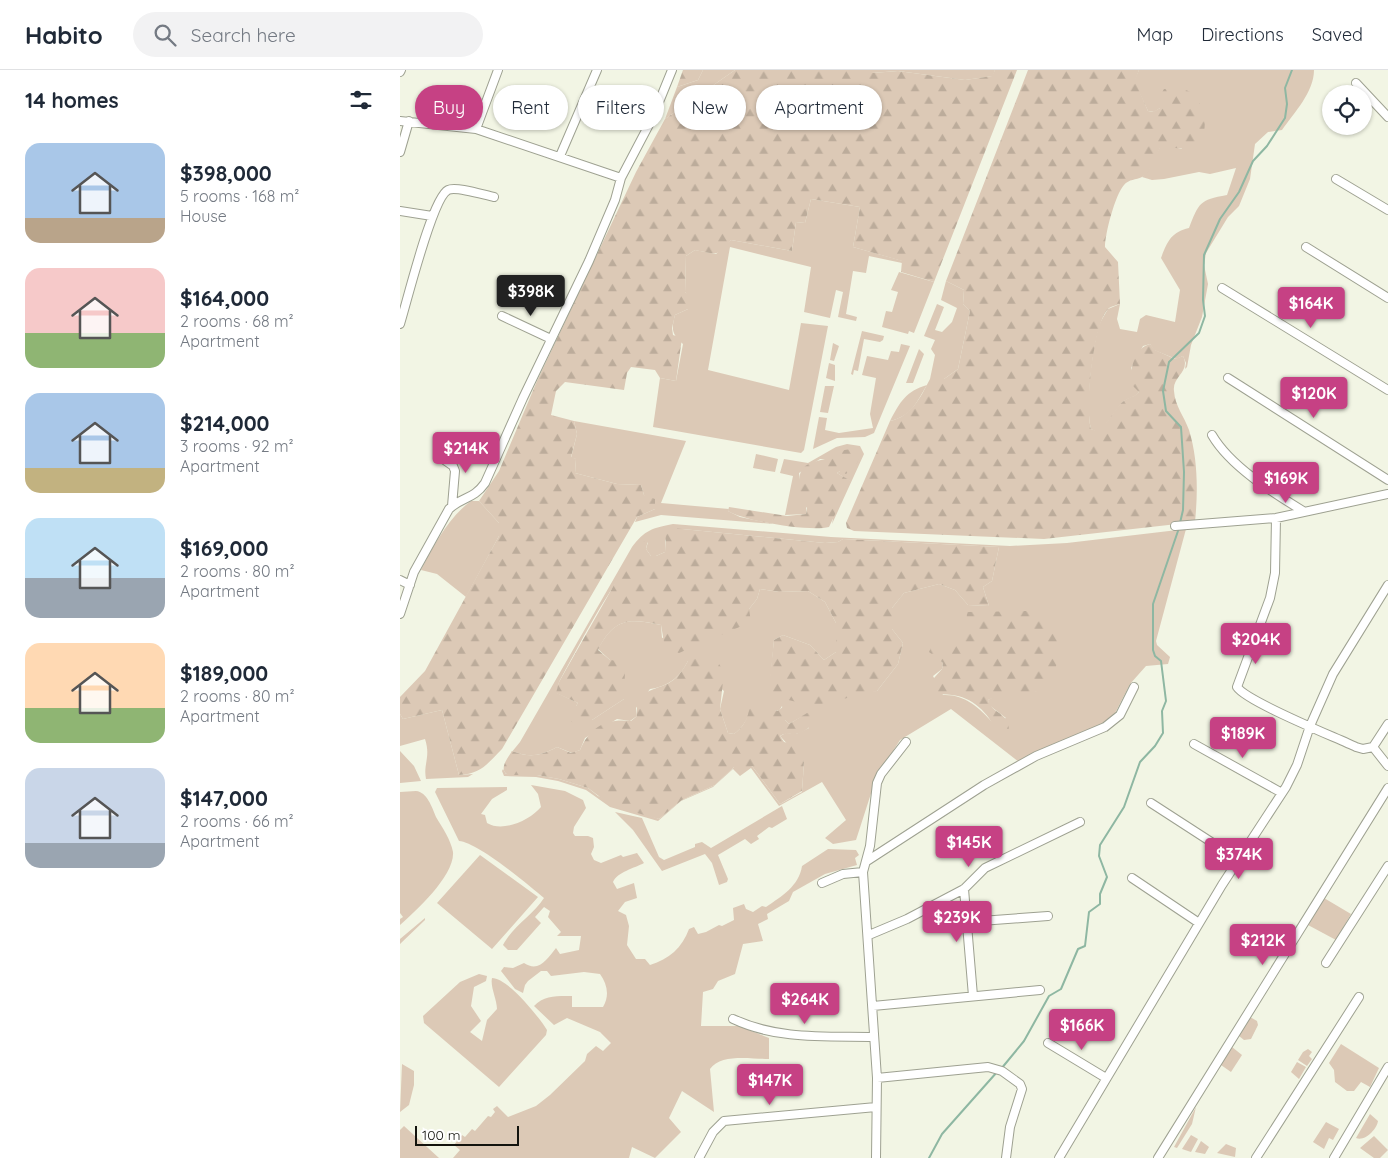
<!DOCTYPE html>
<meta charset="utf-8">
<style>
body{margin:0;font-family:Quicksand,sans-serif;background:#f2f2f3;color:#1f2937;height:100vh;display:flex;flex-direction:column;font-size:19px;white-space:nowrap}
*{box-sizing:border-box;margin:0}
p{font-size:16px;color:#747a83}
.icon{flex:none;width:28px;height:28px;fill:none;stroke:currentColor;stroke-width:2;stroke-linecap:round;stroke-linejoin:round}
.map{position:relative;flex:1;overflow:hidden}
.sheet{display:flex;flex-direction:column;background:#fff;width:400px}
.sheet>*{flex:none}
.top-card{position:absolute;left:15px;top:15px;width:475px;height:45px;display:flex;gap:10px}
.fabs{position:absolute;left:922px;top:15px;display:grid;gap:10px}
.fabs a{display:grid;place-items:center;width:50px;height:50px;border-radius:50%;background:#fff;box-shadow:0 1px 4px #0004;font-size:25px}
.scale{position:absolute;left:15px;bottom:12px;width:104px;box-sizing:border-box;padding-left:5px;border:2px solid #13140e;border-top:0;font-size:14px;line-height:18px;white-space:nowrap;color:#13140e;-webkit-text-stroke:4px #fff;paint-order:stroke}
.price{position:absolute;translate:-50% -42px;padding:0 11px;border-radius:5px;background:#c64184;color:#fff;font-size:16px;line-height:32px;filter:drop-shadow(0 1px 2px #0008)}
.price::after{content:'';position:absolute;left:50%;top:30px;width:15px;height:11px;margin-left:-8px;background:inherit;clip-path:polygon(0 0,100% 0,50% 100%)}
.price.on{background:#222;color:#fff}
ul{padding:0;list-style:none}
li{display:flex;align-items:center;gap:15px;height:125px;padding:0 25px}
li span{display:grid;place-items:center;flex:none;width:140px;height:100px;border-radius:15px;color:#555}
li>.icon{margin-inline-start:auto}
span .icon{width:60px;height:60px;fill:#fffc;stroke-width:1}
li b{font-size:21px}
h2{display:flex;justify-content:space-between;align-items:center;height:60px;padding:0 25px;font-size:21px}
.pill{padding:0 18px;border-radius:22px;background:#fff;box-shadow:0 1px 4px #0004;font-size:18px;line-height:45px}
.pill.on{background:#c64184;color:#fff}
header{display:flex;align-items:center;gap:30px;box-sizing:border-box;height:70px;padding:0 25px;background:#fff;border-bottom:1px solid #e0e1e3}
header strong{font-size:24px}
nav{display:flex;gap:28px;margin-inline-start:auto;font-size:18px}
.search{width:350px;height:45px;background:#f2f2f3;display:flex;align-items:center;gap:12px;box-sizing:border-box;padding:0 18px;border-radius:28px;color:#747a83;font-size:19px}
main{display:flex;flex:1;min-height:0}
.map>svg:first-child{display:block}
.green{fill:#dcc9b6;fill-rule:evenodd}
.forest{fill:url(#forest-firs)}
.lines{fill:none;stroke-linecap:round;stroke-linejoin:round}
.stream{stroke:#8eb7a2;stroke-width:2}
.street-casing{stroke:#9ea191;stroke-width:10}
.street{stroke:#fff;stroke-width:8}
</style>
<header>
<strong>Habito</strong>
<div class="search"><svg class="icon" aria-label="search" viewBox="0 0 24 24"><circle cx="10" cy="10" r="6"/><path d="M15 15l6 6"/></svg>Search here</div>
<nav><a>Map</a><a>Directions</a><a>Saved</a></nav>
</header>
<main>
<section class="sheet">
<h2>14 homes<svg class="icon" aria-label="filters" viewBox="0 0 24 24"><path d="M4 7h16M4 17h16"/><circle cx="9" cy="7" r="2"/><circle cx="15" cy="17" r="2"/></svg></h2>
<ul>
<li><span style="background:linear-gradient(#a9c7e8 75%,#b9a48a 0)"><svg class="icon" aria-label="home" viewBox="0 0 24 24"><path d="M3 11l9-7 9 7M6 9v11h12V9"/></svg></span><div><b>$398,000</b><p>5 rooms · 168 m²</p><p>House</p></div></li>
<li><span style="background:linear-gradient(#f6c9c9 65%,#8fb573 0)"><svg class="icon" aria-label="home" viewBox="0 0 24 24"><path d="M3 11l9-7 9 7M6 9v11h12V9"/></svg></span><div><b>$164,000</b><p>2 rooms · 68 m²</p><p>Apartment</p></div></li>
<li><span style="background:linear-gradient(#a9c7e8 75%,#c2b280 0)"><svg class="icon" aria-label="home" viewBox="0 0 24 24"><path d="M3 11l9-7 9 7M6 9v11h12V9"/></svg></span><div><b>$214,000</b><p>3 rooms · 92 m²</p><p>Apartment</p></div></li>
<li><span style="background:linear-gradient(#bfe0f5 60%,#9aa5b1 0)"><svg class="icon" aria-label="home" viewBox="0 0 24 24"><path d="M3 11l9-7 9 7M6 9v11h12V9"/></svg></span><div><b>$169,000</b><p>2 rooms · 80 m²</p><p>Apartment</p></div></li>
<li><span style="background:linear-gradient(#ffd9b3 65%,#8fb573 0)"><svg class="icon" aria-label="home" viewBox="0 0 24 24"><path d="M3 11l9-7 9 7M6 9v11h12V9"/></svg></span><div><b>$189,000</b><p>2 rooms · 80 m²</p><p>Apartment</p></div></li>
<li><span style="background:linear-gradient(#c9d6e8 75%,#9aa5b1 0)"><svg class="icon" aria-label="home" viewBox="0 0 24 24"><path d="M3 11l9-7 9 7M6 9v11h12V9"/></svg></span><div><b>$147,000</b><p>2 rooms · 66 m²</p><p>Apartment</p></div></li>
</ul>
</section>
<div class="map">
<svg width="988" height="1088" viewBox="0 0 988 1088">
<defs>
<pattern id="forest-firs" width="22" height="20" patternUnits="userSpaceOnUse" patternTransform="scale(1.25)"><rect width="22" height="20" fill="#dcc9b6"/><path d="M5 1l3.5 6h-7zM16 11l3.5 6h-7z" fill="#bcac9b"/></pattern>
</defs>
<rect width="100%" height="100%" fill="#f2f5e4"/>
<path class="green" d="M303,0h32l-70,49 12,-32 21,-7z
M472,0h123l-2,6 -28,4 -67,-9 -26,2z
M739,0h175c0,22 -20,43 -32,60l-14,2 -13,12 -5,35 -11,27 -11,11 -22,36 -2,12 4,19 -6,33 -11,28 -4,22 -2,2 1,-6 -3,-7 -7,3 -22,-9 -4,-6 -7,2 -12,22 8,24c-4,6 -11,5 -16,10 -9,9 -15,23 -26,30l-6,-3c-6,-22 1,-80 8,-103 2,-6 6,-12 9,-17l12,-5 -3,15 3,10 17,3 3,-13 6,-4 29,7 5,-32 -19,-32c6,-16 10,-26 28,-30 10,-25 10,-28 38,-33l9,-27 -26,6 -11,-2 -35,7 -12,1 -10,-3 7,-8 11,-22 10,-1 12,3 -22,-41 -6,4 -6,-1 -14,-30z
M411,129l49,8 -7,40 50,14 -1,2 -33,-7 -3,17 -13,-2 -7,43 11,3 -1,4 -18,-4 5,-25 -7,-2 -6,28 -26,-6 7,-45 -81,-20 -22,123 81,20 12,-67 27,3 -24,124 -3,3 -148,-26 7,-49 16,3 7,-37c-11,-10 -12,-14 -8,-29l13,-6 -1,-14 -2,-3 1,-36 9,-6 21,4 15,-14 61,11 4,-29 9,1z
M499,202l35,10 -20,51 -5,-2 -1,3 -26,-7 4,-16 6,1 6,-20 -7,-2z
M546,211l18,9 -1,14 7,7 -12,58 -14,10h-14l5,-24 -4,-6 4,-9 -11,-4 13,-32 7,3 -9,23 7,2 10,-10 5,-14 -16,-8z
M462,261l22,5 -1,4 -3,2 -16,-3 -6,32 -4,-1 -1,5 -2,-1z
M433,273l6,3 -5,15 -4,-1z
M501,274l9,2 -36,87 -9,4 -28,1 -24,11 6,-32 8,1 -2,12 14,3 34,-5 -3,-14 6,-36 -14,-3 5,-19 21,4 3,-9 8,1z
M519,279l5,5 -11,29h-7z
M429,293l6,2v16l-9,-3z
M527,315c-11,18 -15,31 -37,36 10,-19 16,-30 37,-36z
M425,316h9l-6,27 -8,-1z
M174,351l112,20 -25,62 68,6 -1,2 12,6 34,7 -113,-9 -26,7 2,-5 18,-8 -11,-14 -3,-10 -24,-1 -42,-11 1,-14 -5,-1 6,-24z
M447,374l13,2 4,8 -32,70 2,-11 16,-32 -13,-8 3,-2 -13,-12h-7l-21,14c1,13 9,31 7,41l-21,1 8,-39 -13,-3 4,-14 24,4 28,-16z
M356,384l22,5 -3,13 -22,-4z
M71,431h8l20,22v13l-33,61 -29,-23 -16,-4c12,-24 28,-53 50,-69z
M273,454l158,13 179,9 57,-3 119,-14 -30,112 1,4 13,12 -2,7 -22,2 -16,18 -18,35 -93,43 -68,-53 -51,31 -24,38 -20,62 -23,4 -8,-6 21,-18 -24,-38 -43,24 -28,-38 -11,8 -7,-7 -20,18 -32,14 -23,20 -48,-14 -24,-17 -28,-9 -22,-4 -32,-1 -2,-5 9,-18 9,-11 112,-195c13,-17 20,-19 41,-23zM282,459l143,14 13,-1 5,-3 156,8 -7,34 -9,6 6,19 -21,-1 -13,-15 -16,-6 -35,9 -12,15v21l11,14 -5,21 -21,27 -108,4 5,-55 9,-5 27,10 14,15 12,-8v-29l-11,-21 -17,-11 -29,1 -19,-3 -3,10 -8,10 -87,29 -1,-13c-33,-7 -46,-7 -63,24l12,11 14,39 -32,21 -16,-14 2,-3 -21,-10 2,-11c27,-49 51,-99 89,-140l-2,7 5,7h5l9,-4v-12zM565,574l72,47 -40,4 -9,5 1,5 17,13 -13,5c-14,-16 -29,-29 -50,-28l-10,-19 9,-7 1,-6 -5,-5zM288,591l36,30 -4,18 8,24 6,1c22,-16 6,-32 45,-23l3,-5 3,14 4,4 19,-11 1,15 -13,6 -10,-1 -6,3 24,26 -2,30 -22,12 -28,-38 -18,1 -19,18 -33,15 -23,19 -61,-23 -10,-8 -29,-9 -22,-4 -31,-1 -3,-5 9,-18c18,7 28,5 45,-4l15,6 8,-3 5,-12 32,-19 13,2 7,-5 -1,-8 14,-19c19,-3 29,-11 38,-28z
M42,640l17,65 14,-1 -5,3 -42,2c-3,-15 5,-22 -1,-40l-25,7v-32l3,5z
M0,681l14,15 7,15 -21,2z
M131,715l34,6 18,9 3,8 -12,19 -1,6 2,3h13l5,2 1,9 -3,7 3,6 7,3 20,-8 2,2 14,-4 7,10c-9,5 -27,9 -31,19l4,7 17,-6 3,15 -12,4 -7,9 8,4 3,11 -2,19 9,14h9l5,6c19,-6 32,-17 39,-36l5,-2 4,7 8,-2 13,-7 3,1 12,-6 -1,-12 11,-4 2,5 7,3 9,-6 4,1c16,-11 33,-21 36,-41l26,-17 28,1 3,5 -4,3 2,7 -32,9 -32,18 -4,9 -22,13 1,5 -10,5 5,17 -20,3 -8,30 -17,7 -5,8 -10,3 -2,34h38l30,12v21c-17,0 -48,-6 -59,10l4,43 -32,-21 -13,27 12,14 -26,26 -23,-11 -3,11h-176l7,-8 -6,-5 8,-10 3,2 7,-8 3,2 13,-15 3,1 4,-5 -2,-3 4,-3 11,11 28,-11 14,-11 35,-34 2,-7 9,-8 7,5 8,-8 -11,-11 -33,-14 -13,7 -20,-19c10,-11 24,-10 38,-10v11h31c7,-12 4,-23 -3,-33l-16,-2 -33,4 -4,-5h-6l-13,10 -3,4 -2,8 -8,-4 -14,-18 3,-4 9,1 11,-5c15,10 23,-4 32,-15l4,6 19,-4 2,-14h-24l4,-4 -13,-15 2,-6 -6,-4 -9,10 6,6 -24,27h-9l-5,-5c9,-18 30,-30 41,-47 -16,-14 -67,-56 -85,-57l-24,-49 2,-4 70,-1v3l-15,9 -11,15 4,1 2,8c16,10 43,-3 54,-16l-3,-13z
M16,721c11,1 16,16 20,26 6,10 15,23 17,35 2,23 -37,59 -53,73v-6l3,-2 -3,-4v-121z
M382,736l5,13 -15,9 -3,-1 -12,9 2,3 -8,5 -6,-5 -27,16 10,24 -1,3 -8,3 -7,-22 -7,-9 -43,17 -29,-41 -18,-18 27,6 17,39 5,3 31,-13v-3l7,-2 9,6z
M80,785l58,42 -46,52 -55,-46z
M924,828l27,16 -15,26 -28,-15z
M25,848v2l-25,24v-5z
M79,904l8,2 -1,5 -12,6 -3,19 10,15 -11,11 12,9 5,-21 10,-11c0,-10 -7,-22 -5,-31 16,0 47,39 55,52l-1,5 -47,52 -75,-64 -1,-7 37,-34z
M850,947l7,4 1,4 -7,14 -7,1 -5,-4z
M941,974l38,24 -9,19 -9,-5 -7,9h-7l-12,-9 -1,-12 -5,-7z
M832,977l10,8 -11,17 -10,-7z
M908,979l4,3 -3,4 3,3 -5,7 -9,-6 5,-8z
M897,992l9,5 -7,12 -8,-7z
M2,994l12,7v14l-5,20 -9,7z
M796,1037l-4,17 -15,24 -3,-1z
M970,1044l8,7c-1,8 -13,21 -22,17z
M926,1052l13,7 -6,11 -4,-2 -5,11 -11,-7z
M4,1056l35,32h-39v-28z
M791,1065l7,4 -7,13 -9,-3z
M974,1066l14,14 -8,8h-6l-14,-10z
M801,1071l8,6 -4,7 -10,-2z
M826,1074l10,4 -1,9 -18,-4z"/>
<path class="forest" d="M283,0h20l-5,10 -21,7z
M335,0h137v3l26,-2 67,9 27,-4 3,-6h22l-83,212 -33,-10 1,-11 -49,-14 7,-40 -49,-8 -6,24 -9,-1 -4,29 -61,-11c-14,18 -15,14 -36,10l-9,6 -1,36 6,6 1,6 -4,5 -13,6 -3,13 1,7 9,3 -6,43 -16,-3 -5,-8 -24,-3 -4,6 -3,17 -59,-8 -9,9 -5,24 23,6 3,13 -6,23 5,2 -1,14 42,11 24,1 3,10 11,4v10l-18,8 -135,232c-15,15 -21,25 -43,26l-17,-65 -39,9 -3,-5v-17l25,-26 74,-135v-13l-20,-22 20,-30 38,-90 99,-209 29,-53z
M628,0h111l-4,11 13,30 5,1 7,-4 -2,-9 6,-10c9,0 18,-2 26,3 15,10 22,44 4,54 -11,6 -22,-1 -34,2 -4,8 -9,24 -18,29 -6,3 -13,2 -18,8 -9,10 -19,49 -19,62l13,15 2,42c-3,1 -8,2 -11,4 -16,13 -24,101 -18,121l6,2c12,-7 17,-23 28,-31 6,-4 10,-3 14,-8l-10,-10c3,-15 5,-34 21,-38l5,6 20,9 8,-3c8,16 -11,20 -9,35 1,15 10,25 15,39 9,29 9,62 6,92l-151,17 -190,-8 -7,-3 -1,-5 44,-102c22,-5 30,-23 40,-42h14l14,-10 12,-58 -7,-7 1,-14 -18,-9z
M451,379l10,1v3l-4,10 -11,11 -6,-3 -3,2 14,8 -22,46c-19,5 -85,-6 -101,-16l1,-4 58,9 19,-2 1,-6c-5,-5 -6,-11 -7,-18 -3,-24 5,-26 25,-31 4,-1 3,-2 6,-5 6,-3 14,-4 20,-5z
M272,458l153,15 13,-1 5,-3 156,8 -7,34 -9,6 6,19 -21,-1 -13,-15 -16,-6 -35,9 -12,15v21l11,14 -5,21 -21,27 -64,15 -45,-11 6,-55 9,-5 27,10 14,15 12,-8v-29l-11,-21 -17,-11 -29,1 -19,-3 -3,10 -8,10 2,13 -72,31 -14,-5 -4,-23c-32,-7 -47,-7 -63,25l12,10 10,1 5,9 -1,29 -32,21 -14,7 -12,-10 3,-11h7l2,-3 -22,-10 3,-11 59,-104 25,-36 5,-2 -2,9 5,7h5l9,-4 1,-22z
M626,541c10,6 25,13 30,25 6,17 0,47 -18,55 -16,6 -34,1 -50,9 4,15 22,11 21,33l-5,2 -9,-4c-4,-17 -25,-35 -43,-36 -6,-1 -13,-1 -19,-1l-6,-8 15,-17 1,-6 -14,-11 3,-7 33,-1 2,-32z
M304,586l12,3 8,13 -4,37 8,24 6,1c9,-6 16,-18 15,-29l7,-2 22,8 7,-6v15l4,4 18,-11 9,-1 2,8c-6,5 -14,13 -22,14 -7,1 -9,-2 -16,2l4,6 13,3 7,17 -2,29 -22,13 -28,-38 -11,8 -7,-7 -19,18 -33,15 -23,19 -47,-13 -24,-18 -29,-9 -22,-4h-29c-10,-6 0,-17 4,-24 18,7 28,5 45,-4l14,6 9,-3c10,-23 26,-32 51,-29l6,-5v-18c24,-17 34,-6 51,-37z"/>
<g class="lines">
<path class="stream" d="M780,453l3,-13 1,-38 -3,-45 -15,-16 -3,-20 6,-29 30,-29 6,-17 -2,-16 1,-45 16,-36 19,-27 14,-31 14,-15 18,-28 2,-14 -2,-16 7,-18
M601,999l23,-28 25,-45 12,-7 17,-40 7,-3 4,-34 11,-8v-10l7,-17 -8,-21 1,-11 24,-38 16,-45 15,-16 8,-13 -1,-22 4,-10 -5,-40 -6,-5 -2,-6v-46l26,-76
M529,1088l13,-24 55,-62"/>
<g class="street-casing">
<path id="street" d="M0,2l1,-2
M956,13l32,34
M0,51l76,8 145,49
M76,59l22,-59
M0,82l9,-31
M160,86l37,-86
M936,109l52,31
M0,141l32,5
M906,177l82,51
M822,218l166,102
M102,246l49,23
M0,254c7,-22 32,-126 48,-134 8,-4 36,5 46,7
M828,308l160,102
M812,365c18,31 60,57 91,76
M43,389l10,7 2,5 -3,35
M876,448l-1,55 -5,25 -33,89c10,15 98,50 119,60l7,2 10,-2
M775,456l101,-8 112,-24
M0,510l10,5
M0,544l14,-42 35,-63c14,-13 24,-9 36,-26l38,-85 66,-137 26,-61 6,-22 31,-59 20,-49
M988,654l-15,23 15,19
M794,674l88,49
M751,733l88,57
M467,791l117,-76 52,-29 69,-29 15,-12 14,-28
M732,808l67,45
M422,813l21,-9 20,-2
M564,819l9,107
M567,852l81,-6
M469,865l38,-16 57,-30 21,-21 95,-46
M926,893l62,-97
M473,936l167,-16
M333,949c45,21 92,17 141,18
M648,973l58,35
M477,1008l111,-11 14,4 18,13 2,5 -12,38 -4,31
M299,1088l14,-26 11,-11 152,-14
M476,1088l1,-80 -14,-206 7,-26 7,-63 4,-9 25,-32
M659,1088l163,-273 64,-98 11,-22 13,-39 23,-52 55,-89
M758,1088l230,-370
M856,1088l103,-161
M934,1088l54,-91"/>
</g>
<use href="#street" class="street"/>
</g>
</svg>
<div class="fabs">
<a><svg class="icon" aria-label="locate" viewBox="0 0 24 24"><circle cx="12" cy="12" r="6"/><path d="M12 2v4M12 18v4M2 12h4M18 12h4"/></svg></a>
</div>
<div class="scale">100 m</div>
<b class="price on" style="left:131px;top:247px">$398K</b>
<b class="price" style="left:911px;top:259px">$164K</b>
<b class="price" style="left:914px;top:349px">$120K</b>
<b class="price" style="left:66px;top:404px">$214K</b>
<b class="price" style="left:886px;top:434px">$169K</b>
<b class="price" style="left:856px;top:595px">$204K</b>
<b class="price" style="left:843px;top:689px">$189K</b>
<b class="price" style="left:569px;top:798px">$145K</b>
<b class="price" style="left:839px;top:810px">$374K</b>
<b class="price" style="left:557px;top:873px">$239K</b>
<b class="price" style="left:863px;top:896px">$212K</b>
<b class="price" style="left:405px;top:955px">$264K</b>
<b class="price" style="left:682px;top:981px">$166K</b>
<b class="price" style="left:370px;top:1036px">$147K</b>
<div class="top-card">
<a class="pill on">Buy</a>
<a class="pill">Rent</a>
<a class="pill">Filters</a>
<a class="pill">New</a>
<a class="pill">Apartment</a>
</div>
</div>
</main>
